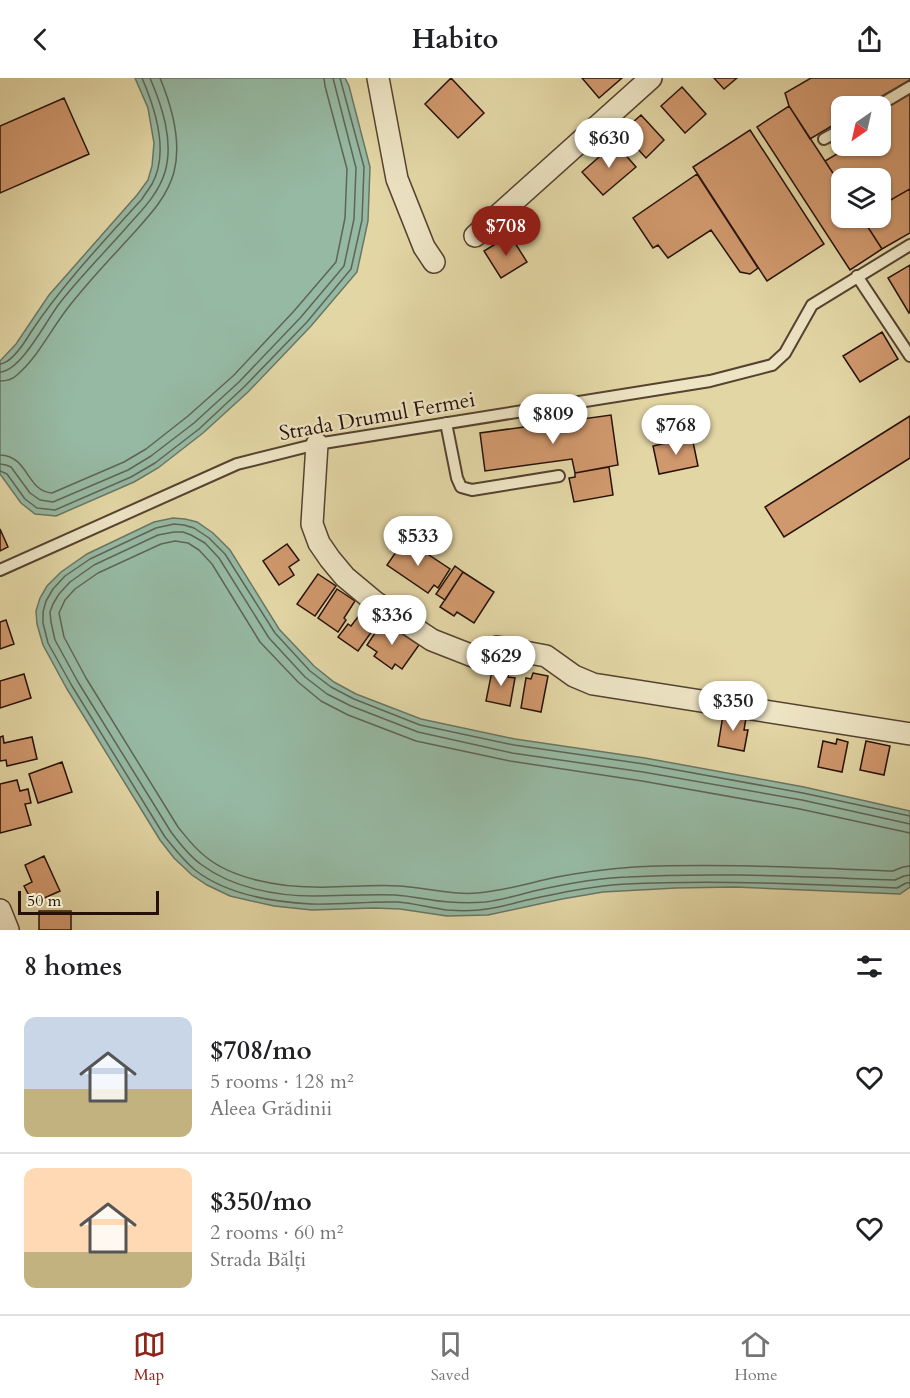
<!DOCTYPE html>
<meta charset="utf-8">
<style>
body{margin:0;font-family:Cardo,serif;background:#f2f2f2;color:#202124;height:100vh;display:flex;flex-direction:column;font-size:22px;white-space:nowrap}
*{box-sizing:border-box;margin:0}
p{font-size:20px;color:#757577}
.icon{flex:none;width:33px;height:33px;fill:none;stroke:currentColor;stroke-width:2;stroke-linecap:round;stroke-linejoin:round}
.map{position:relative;height:852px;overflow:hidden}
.panel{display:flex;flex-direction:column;background:#fff;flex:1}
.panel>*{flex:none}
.needle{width:39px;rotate:214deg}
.controls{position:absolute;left:831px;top:18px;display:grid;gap:12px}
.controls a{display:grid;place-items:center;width:60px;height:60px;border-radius:12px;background:#fff;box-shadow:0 2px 4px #0004;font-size:30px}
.scale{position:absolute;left:18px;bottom:15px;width:141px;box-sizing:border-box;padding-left:6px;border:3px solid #261109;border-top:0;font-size:16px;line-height:21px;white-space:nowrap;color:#261109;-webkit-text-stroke:4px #ede4c4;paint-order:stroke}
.price{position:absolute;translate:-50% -51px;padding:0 14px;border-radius:21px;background:#fff;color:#222;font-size:20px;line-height:39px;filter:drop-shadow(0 2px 3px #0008)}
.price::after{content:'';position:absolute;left:50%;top:36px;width:18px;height:14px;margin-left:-9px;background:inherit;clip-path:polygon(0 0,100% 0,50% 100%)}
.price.current{background:#8f2418;color:#fff}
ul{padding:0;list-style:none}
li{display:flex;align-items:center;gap:18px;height:150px;padding:0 24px}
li+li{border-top:2px solid #e0e0e0}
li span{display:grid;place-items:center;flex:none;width:168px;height:120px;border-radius:12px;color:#555}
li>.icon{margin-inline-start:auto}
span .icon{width:72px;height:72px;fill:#fffc;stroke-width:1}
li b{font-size:26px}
h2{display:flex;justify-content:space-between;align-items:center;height:72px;padding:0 24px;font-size:26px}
header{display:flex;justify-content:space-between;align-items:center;height:78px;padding:0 24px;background:#fff;font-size:27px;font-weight:600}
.dock{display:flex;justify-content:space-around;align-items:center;height:84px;border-top:2px solid #e0e0e0;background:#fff;font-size:16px;color:#757577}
.dock a{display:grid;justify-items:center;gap:3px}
.dock .current{color:#8f2418}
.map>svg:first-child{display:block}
.water{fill:#96b9a3;stroke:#697665;stroke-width:1.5}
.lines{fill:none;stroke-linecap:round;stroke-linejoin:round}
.shore{stroke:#5e6556;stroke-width:1.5}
.building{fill:#d0986d;stroke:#261109;stroke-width:1.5}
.lane-casing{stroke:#554230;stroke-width:14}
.street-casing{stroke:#554230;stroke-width:24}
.lane{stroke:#ede4c4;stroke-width:10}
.street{stroke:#ede4c4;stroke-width:21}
.labels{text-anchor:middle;stroke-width:4.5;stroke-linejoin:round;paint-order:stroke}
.street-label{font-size:21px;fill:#261109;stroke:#ede4c4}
</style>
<header><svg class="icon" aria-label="back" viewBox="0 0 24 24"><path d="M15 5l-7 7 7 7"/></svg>Habito<svg class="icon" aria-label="share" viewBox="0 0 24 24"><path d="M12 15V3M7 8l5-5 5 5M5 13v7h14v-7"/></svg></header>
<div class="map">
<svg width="910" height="852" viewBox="0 0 910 852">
<rect width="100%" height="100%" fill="#e3d6a5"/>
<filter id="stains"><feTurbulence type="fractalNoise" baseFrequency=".00333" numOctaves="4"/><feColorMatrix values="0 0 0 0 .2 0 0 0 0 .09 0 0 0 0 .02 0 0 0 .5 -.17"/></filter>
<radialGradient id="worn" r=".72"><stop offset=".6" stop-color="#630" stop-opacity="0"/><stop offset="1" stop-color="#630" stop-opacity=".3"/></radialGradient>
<path class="water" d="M135,0h210l4,8 21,81 -2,54 -11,51 -46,54 -63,66 -45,41 -45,35 -24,14 -78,34 -21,-2 -14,-11 -21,-29v-113l16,-17 33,-49 88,-100 11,-15 4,-14 2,-23 -6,-35z
M173,440l12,1 12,3 16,11 17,17 49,79 35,37 20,16 22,12 65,25 94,20 130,19 159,29 106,24v76l-10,7 -165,-7 -59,1 -73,4 -41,7 -74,16 -41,1 -47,-7 -26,-1 -62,2 -38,-4 -44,-10 -23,-11 -15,-10 -18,-17 -14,-18 -93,-151 -24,-44 -6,-21 -1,-13 4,-13 7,-12 14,-14 26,-18 67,-32z"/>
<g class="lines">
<path class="shore" d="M0,286c12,-1 25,-22 31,-32 32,-48 72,-90 111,-133 3,-5 7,-10 10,-15 18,-32 3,-76 -10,-106
M0,294c21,-1 46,-51 59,-68 20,-26 45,-51 67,-76 15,-17 32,-33 39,-56 9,-31 -3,-66 -15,-94
M0,303c6,0 12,-1 17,-6 21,-18 33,-44 50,-66 19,-25 42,-49 64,-73 17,-19 36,-38 43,-64 8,-31 -2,-65 -14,-94
M0,377c29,1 26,36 52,38l72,-31 22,-13 42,-33 45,-40 61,-65 42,-49 9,-44 2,-49 -22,-83 -1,-8
M0,386l6,1 5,2 19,26 10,7 13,2 75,-32 23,-14 43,-33 45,-41 62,-65 43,-51 10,-47 2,-51 -23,-90
M0,393l7,3 18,25 12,9 18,2 76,-33 24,-14 44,-34 45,-42 63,-65 44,-53 11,-49 2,-53 -24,-89
M910,738l-107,-23 -159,-29 -130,-19 -94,-20 -66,-26 -23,-12 -21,-16 -35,-38 -50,-79 -16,-16 -15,-10 -10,-3 -10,-1 -18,4 -66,31 -25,17 -12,13 -7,12 -3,11v11l5,20 24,43 93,151c9,11 19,24 30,33 32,25 77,32 116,34 29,1 58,-3 86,-2 17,1 33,6 50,8 13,1 28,1 40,-1 14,-2 27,-6 40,-9 33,-7 65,-14 99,-16 90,-4 181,0 271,4l9,-5h4
M910,746l-108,-24 -159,-28 -131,-19 -94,-21 -67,-26 -24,-12 -22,-17 -36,-39 -50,-80 -14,-15 -14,-8 -8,-3h-9l-16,3 -64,30 -24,17 -11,12 -6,10 -3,8 1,10 4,18 23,42 93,150c9,12 19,25 31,33 31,23 74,31 112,31 27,0 54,-2 81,-1 18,1 36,6 54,7 12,1 25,1 36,0 17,-2 33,-7 49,-11 31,-7 62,-13 94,-14 89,-5 178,0 267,3l9,-4 6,-1
M910,755l-110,-24 -158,-28 -132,-20 -94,-20 -68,-26 -27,-14 -23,-19 -38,-40 -48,-78 -13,-14 -11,-7 -13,-2 -14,3 -63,29 -23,16 -10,11 -6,13 5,24 22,41 92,149c9,11 17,22 28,30 27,22 74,30 108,30 29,1 57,-3 86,-1 29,2 57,11 86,6 24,-3 47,-10 71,-15 26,-5 51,-8 77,-10 86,-4 172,1 259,4l10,-4 7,-1"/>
</g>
<path class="building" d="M451,0l33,35 -26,25 -33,-34z
M582,0h40l-23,20z
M714,0h23l-13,11z
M811,0h99v2l-45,26h-23v14l-32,19 -21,-33 -4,-13z
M682,9l24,27 -21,19 -24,-27z
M910,15v96l-30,17v-28h-38v9l-17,-26 12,-7 -7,-13 12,-7v12h38v-36z
M64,20l25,56 -89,39v-67z
M789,28l53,81v31h20l20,31 -32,21 -93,-143z
M641,37l23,25 -18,18 -24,-26z
M750,52l74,114 -57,37 -74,-114z
M615,65l21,24 -33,28 -21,-23z
M697,96l61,94 -8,6 -10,-2 -29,-42 -43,28 -10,-13 -5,3 -20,-30z
M910,111v44l-28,16 -20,-31h18v-12z
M510,157l17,27 -26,16 -17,-27z
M910,187v47l-1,1 -21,-35z
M882,254l16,27 -38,23 -17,-26z
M611,337l7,50 -43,8 -3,-14 -87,12 -5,-38z
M910,338v42l-126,79 -19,-30z
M692,359l6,29 -39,8 -6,-28z
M609,389l4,28 -39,7 -5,-24 6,-1v-4z
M0,451l8,18 -8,4z
M405,461l45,30 -12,19 -4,-3 -6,8 -41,-28z
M287,466l12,16 -10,7 5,8 -15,10 -16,-24z
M455,488l8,6 -18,28 -9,-6z
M463,494l31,20 -20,31 -17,-11 -3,4 -14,-9z
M318,496l18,12 -21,30 -18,-12z
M337,511l18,12 -11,17 2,2 -8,12 -20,-14z
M361,535l16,11 -19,27 -20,-14 10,-13 3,2z
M6,542l8,24 -14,5v-27z
M383,543l36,24 -17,24 -7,-5 -3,5 -18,-13 3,-4 -10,-7z
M493,588l16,3 -1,8 7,1 -5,28 -24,-5z
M533,595l15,3 -7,36 -20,-4 5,-30 5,1z
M24,596l7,24 -31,10v-27z
M724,631l22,9 -2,12h4l-4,21 -26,-5z
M3,658l1,7 28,-6 5,22 -30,7 -1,-6 -6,1v-24z
M837,661l11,3 -6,30 -24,-5 5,-26 13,3z
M866,663l24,5 -6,29 -24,-5z
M62,684l10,30 -34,11 -9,-29z
M17,702l3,11 8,-2 3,14 -6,1 6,21 -31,8v-49z
M44,778l16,35 -27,12 -9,-17 8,-4 -7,-17z
M39,833h32v19h-32z"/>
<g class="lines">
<g class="lane-casing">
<path id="lane" d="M878,28l32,-19
M824,61l18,-10
M857,198l53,80
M446,345l11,55 4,9 11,3 87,-14
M0,492l237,-106 80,-20 393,-63 62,-16 13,-12 27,-48 98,-60"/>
</g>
<g class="street-casing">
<path id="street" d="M378,0l19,101 27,68 10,15
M475,158l176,-158
M317,366l-5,80 7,19 11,16 15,18 30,25 57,38 46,18c9,-2 11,-8 19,-11l49,9 28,20 19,8 317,50
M0,832l8,20"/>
</g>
<use href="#lane" class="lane"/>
<use href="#street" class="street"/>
</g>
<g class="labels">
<g class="street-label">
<text transform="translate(377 338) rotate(-10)" y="7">Strada Drumul Fermei</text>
</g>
</g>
<rect width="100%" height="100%" filter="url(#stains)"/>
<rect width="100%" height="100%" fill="url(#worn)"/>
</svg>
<div class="controls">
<a><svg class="needle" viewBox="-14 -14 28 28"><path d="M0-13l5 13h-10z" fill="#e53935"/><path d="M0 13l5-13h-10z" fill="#757577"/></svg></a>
<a><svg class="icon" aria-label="layers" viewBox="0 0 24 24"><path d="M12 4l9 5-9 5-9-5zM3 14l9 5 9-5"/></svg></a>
</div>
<div class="scale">50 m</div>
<b class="price" style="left:609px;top:91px">$630</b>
<b class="price current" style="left:506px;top:179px">$708</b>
<b class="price" style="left:553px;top:367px">$809</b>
<b class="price" style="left:676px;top:378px">$768</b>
<b class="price" style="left:418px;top:489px">$533</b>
<b class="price" style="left:392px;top:568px">$336</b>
<b class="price" style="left:501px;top:609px">$629</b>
<b class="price" style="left:733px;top:654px">$350</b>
</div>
<section class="panel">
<h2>8 homes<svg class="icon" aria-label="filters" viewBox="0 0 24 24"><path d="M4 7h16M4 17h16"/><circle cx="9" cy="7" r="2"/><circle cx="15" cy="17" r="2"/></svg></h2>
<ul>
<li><span style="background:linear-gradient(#c9d6e8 60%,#c2b280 0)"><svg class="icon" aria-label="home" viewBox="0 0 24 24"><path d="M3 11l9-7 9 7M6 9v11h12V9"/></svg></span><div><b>$708/mo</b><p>5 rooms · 128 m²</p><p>Aleea Grădinii</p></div><svg class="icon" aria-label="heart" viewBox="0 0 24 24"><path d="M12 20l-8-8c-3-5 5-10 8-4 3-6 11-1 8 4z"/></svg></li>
<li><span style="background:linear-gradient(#ffd9b3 70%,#c2b280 0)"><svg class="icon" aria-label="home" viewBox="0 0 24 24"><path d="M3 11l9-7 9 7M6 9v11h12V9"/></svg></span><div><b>$350/mo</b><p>2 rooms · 60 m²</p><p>Strada Bălți</p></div><svg class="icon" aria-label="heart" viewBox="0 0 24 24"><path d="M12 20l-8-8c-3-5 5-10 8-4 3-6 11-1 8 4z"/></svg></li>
</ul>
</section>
<nav class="dock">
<a class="current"><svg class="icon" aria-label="map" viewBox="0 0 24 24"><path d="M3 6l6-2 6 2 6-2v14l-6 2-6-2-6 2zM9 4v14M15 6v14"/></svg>Map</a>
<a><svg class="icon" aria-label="saved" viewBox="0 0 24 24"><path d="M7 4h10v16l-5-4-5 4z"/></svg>Saved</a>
<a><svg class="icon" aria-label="home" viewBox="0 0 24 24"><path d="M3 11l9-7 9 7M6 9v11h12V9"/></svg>Home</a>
</nav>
